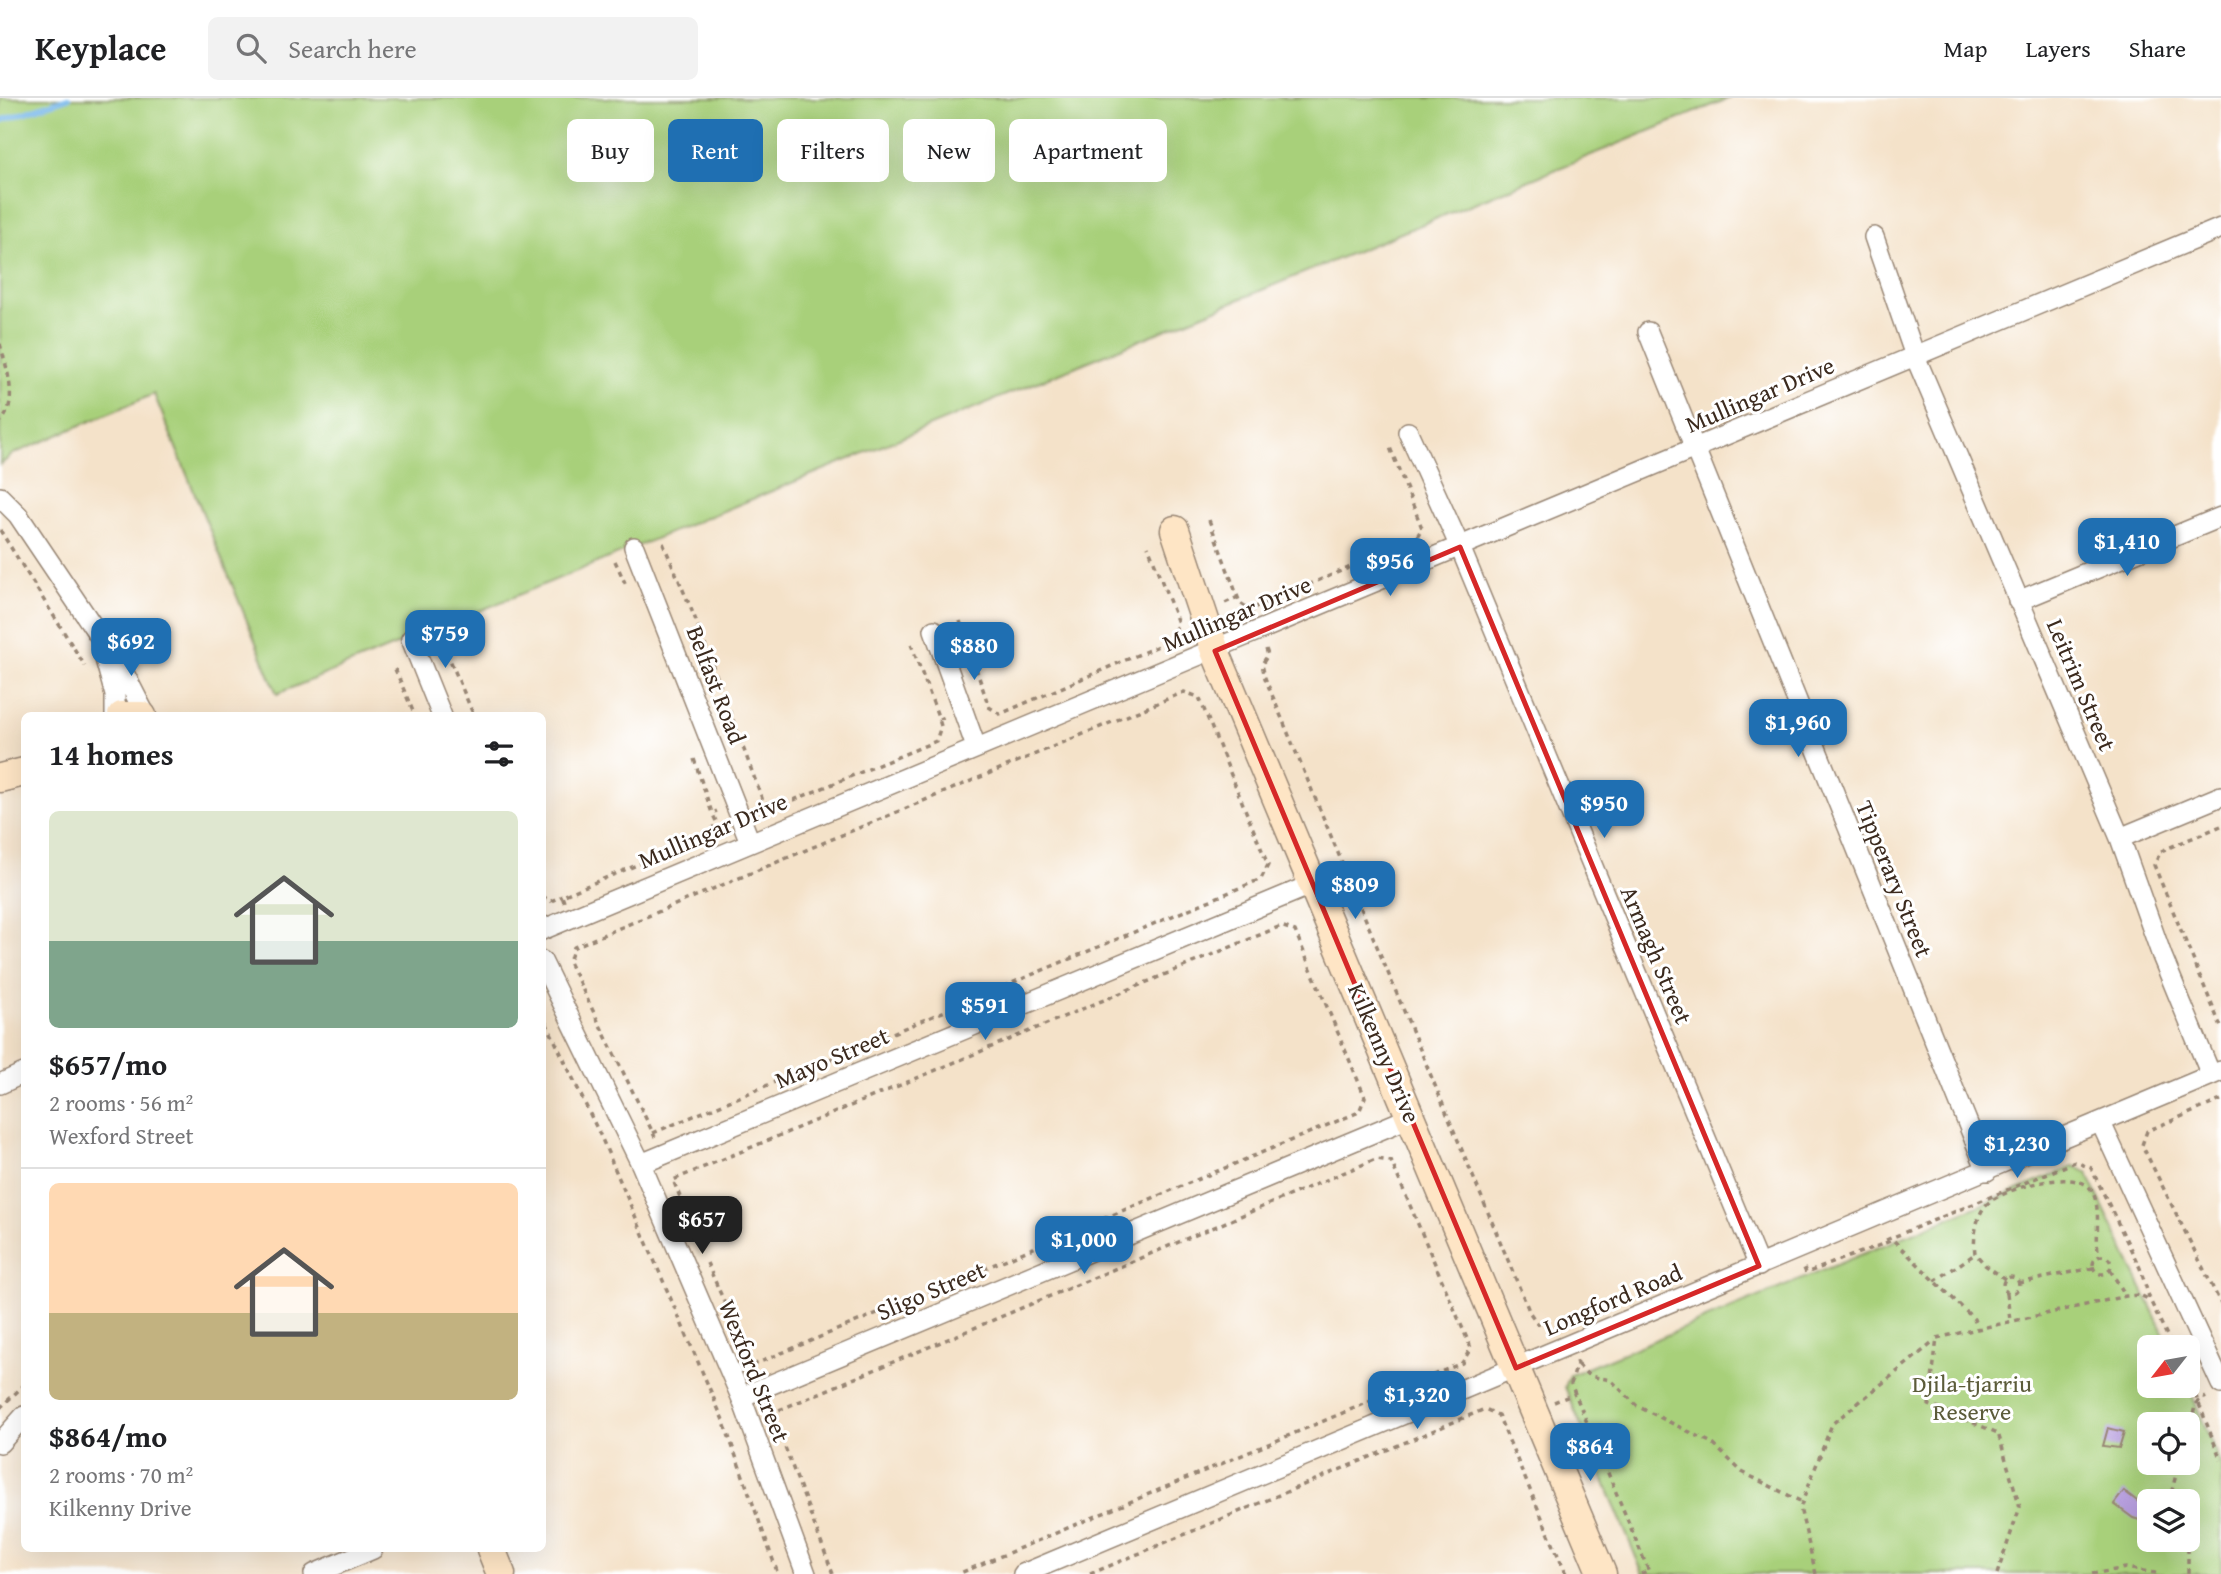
<!DOCTYPE html>
<meta charset="utf-8">
<style>
body{margin:0;font-family:"Gentium Book Plus",serif;background:#f2f2f2;color:#202124;height:100vh;display:flex;flex-direction:column;font-size:26px;white-space:nowrap}
*{box-sizing:border-box;margin:0}
p{font-size:23px;color:#757577}
.icon{flex:none;width:38px;height:38px;fill:none;stroke:currentColor;stroke-width:2;stroke-linecap:round;stroke-linejoin:round}
.map{position:relative;flex:1;overflow:hidden}
.details{position:absolute;left:21px;top:614px;width:525px;height:840px;display:flex;flex-direction:column;background:#fff;border-radius:10px;box-shadow:0 7px 28px #0002}
.details>*{flex:none}
.guide{position:absolute;left:567px;top:21px;width:665px;height:63px;display:flex;gap:14px}
.needle{width:46px;rotate:239deg}
.tools{position:absolute;left:2137px;top:1237px;display:grid;gap:14px}
.tools a{display:grid;place-items:center;width:63px;height:63px;border-radius:10px;background:#fff;box-shadow:0 7px 28px #0002;font-size:35px}
.price{position:absolute;translate:-50% -60px;padding:0 16px;border-radius:14px;background:#1f6fb2;color:#fff;font-size:23px;line-height:46px;filter:drop-shadow(0 2px 4px #0008)}
.price::after{content:'';position:absolute;left:50%;top:42px;width:21px;height:16px;margin-left:-10px;background:inherit;clip-path:polygon(0 0,100% 0,50% 100%)}
.price.current{background:#222;color:#fff}
ul{padding:0;list-style:none}
li{display:grid;align-content:center;gap:14px;height:371px;padding:0 28px}
li+li{border-top:2px solid #e0e0e0}
li span{display:grid;place-items:center;height:217px;border-radius:10px;color:#555}
li>.icon{margin-inline-start:auto}
span .icon{width:126px;height:126px;fill:#fffc;stroke-width:1}
li b{font-size:30px}
h2{display:flex;justify-content:space-between;align-items:center;height:84px;padding:0 28px;font-size:30px}
.pill{padding:0 24px;border-radius:10px;background:#fff;box-shadow:0 7px 28px #0002;font-size:24px;line-height:63px}
.pill.current{background:#1f6fb2;color:#fff}
header{display:flex;align-items:center;gap:42px;box-sizing:border-box;height:98px;padding:0 35px;background:#fff;border-bottom:2px solid #e0e0e0}
header strong{font-size:33px}
nav{display:flex;gap:38px;margin-inline-start:auto;font-size:24px}
.search{width:490px;height:63px;background:#f2f2f2;display:flex;align-items:center;gap:18px;box-sizing:border-box;padding:0 24px;border-radius:10px;color:#757577;font-size:26px}
.map>svg:first-child{display:block}
.green{fill:#a8d07a;stroke:#727d4c;stroke-width:2;fill-rule:evenodd}
.lines{fill:none;stroke-linecap:round;stroke-linejoin:round}
.stream{stroke:#77b7eb;stroke-width:6}
.building{fill:#b69dde}
.street-casing{stroke:#988674;stroke-width:22}
.secondary-casing{stroke:#988674;stroke-width:31}
.path{stroke:#988674;stroke-width:3.5;stroke-dasharray:5 5;stroke-linecap:butt}
.street{stroke:#fff;stroke-width:19}
.secondary{stroke:#fee5c5;stroke-width:28}
.marked{fill:none;stroke:#d62828;stroke-width:5;stroke-linejoin:round}
.labels{text-anchor:middle;stroke-width:6;stroke-linejoin:round;paint-order:stroke}
.street-label{font-size:24px;fill:#3b2a1e;stroke:#fff}
.park-label{font-size:24px;fill:#5c5c3a;stroke:#fff}
</style>
<header>
<strong>Keyplace</strong>
<div class="search"><svg class="icon" aria-label="search" viewBox="0 0 24 24"><circle cx="10" cy="10" r="6"/><path d="M15 15l6 6"/></svg>Search here</div>
<nav><a>Map</a><a>Layers</a><a>Share</a></nav>
</header>
<div class="map">
<svg width="2221" height="1476" viewBox="0 0 2221 1476">
<rect width="100%" height="100%" fill="#fff"/>
<filter id="ink" filterUnits="userSpaceOnUse"><feTurbulence type="fractalNoise" baseFrequency=".0143" numOctaves="2"/><feDisplacementMap in="SourceGraphic" scale="14" xChannelSelector="R" yChannelSelector="G"/><feConvolveMatrix kernelMatrix="1 2 1 2 8 2 1 2 1" color-interpolation-filters="sRGB"/></filter>
<filter id="wash" filterUnits="userSpaceOnUse"><feTurbulence type="fractalNoise" baseFrequency=".00686" numOctaves="4" result="noise"/><feDisplacementMap in="SourceGraphic" scale="28" xChannelSelector="R" yChannelSelector="G"/><feGaussianBlur stdDeviation="1.57" result="paint"/><feColorMatrix in="noise" values="0 0 0 0 0 0 0 0 0 0 0 0 0 0 0 0 0 1.4 0 .05"/><feComposite in="paint" operator="in"/></filter>
<g filter="url(#wash)">
<rect width="100%" height="100%" fill="#f4e2c9"/>
<path class="green" d="M0,0h1730l-1453,596 -123,-300 -141,60 -13,11z
M2075,1068l12,7 83,174 -21,1v38l39,-1 33,81v108h-578l-78,-187 5,-12zM2149,1326h39v39h-39zM2149,1404h39v38h-39z"/>
<g class="lines">
<path class="stream" d="M0,23l68,-23"/>
</g>
<g id="blocks">
<path class="building" d="M2108,1330l16,4 -5,16 -16,-2z
M2124,1393l25,19v13l-16,-5 -19,-14z"/>
</g>
</g>
<g filter="url(#ink)">
<use href="#blocks" fill-opacity="0" stroke="#988674" stroke-width="2"/>
<g class="lines">
<g class="street-casing">
<path id="street" d="M1874,139l41,119 205,482 42,118 49,119
M1648,234l339,839
M1408,334l52,115 299,719
M0,399l18,18 105,156 23,45
M634,449l116,295
M2018,503l203,-84
M934,532l42,117
M411,541l31,77
M103,554l12,43v21
M2120,740l101,-42
M542,832l1679,-702
M542,863l99,203 100,233 65,177
M0,986l24,-11
M2101,1025l120,261
M641,1066l672,-280
M741,1299l670,-280
M0,1345l24,-27
M314,1476l59,-25
M1023,1476l1198,-503"/>
</g>
<g class="secondary-casing">
<path id="secondary" d="M1175,432l40,121 387,923
M122,618h20
M0,680l24,-6
M491,1451l10,25"/>
</g>
<path class="path" d="M0,246c6,22 20,60 0,78
M1209,422l31,83 14,9
M0,432l85,136
M663,445l32,75 68,183 14,6 159,-66 5,-15 -2,-7
M615,463l11,24
M1225,505l13,-6
M1253,510l162,-68 7,-12 -33,-83
M960,523l29,86 11,7 170,-73 8,-18 -30,-77
M439,536l35,82
M911,546l28,75 7,-3
M1266,551l2,6 -6,9 3,14 265,635 8,11 18,3
M395,571l20,47
M694,661l18,54 5,-2
M2221,728l-60,25 -7,14 67,162
M697,744l13,-7 6,-14 -4,-8
M542,798l9,5 11,-5
M564,804l-2,-6 135,-56
M542,916l60,125 121,281 55,154
M2221,1002l-74,31 -5,14 79,159
M653,1035l608,-254 7,-14 -69,-168 -15,-5 -610,255 -5,15 86,175
M1886,1142l189,-78 16,6 49,100 10,32 23,48
M699,1145l-26,-63 608,-254 14,5 70,166 -6,15 -606,253
M2093 1167a9 9 0 1 1 18 0a9 9 0 1 1-18 0Z
M707,1165l48,108
M1804,1170l2,5 87,-33 81,79 3,9
M2110,1172l16,26
M2003 1187a8 8 0 1 1 16 0a8 8 0 1 1-16 0Z
M2005,1181l-20,-14 -10,-12c-2,-13 1,-36 10,-47 15,-17 88,-38 105,-18 13,17 4,48 9,68
M1935,1183l40,-27
M2019,1185l74,-15
M2007,1195l3,28
M1576,1263l1,3 -6,20 79,190
M1578,1267l11,11 22,4 26,26 75,37 30,29 60,30
M2188,1278l33,84
M1554,1304l21,-8
M0,1310l24,-23
M2188,1335l8,-30 10,-6
M2169,1404l10,-39
M2181,1442l7,11v23
M833,1476l-61,-161 604,-254 15,2 80,187 -9,15 -504,211
M1090,1476l395,-165 13,6 68,159
M1641,1476l8,-4
M1816,1476l-16,-66 32,-84 103,-83
M1997,1476l23,-67 -22,-74 -69,-28 8,-67 189,-42 14,-1 10,5
M2092,1476l34,-6 35,6"/>
<use href="#street" class="street"/>
<use href="#secondary" class="secondary"/>
</g>
</g>
<path class="marked" d="M1460,449l299,719 -243,102 -301,-717z"/>
<g class="labels">
<g class="street-label">
<text transform="translate(1760 297) rotate(-23)" y="8">Mullingar Drive</text>
<text transform="translate(1237 516) rotate(-23)" y="8">Mullingar Drive</text>
<text transform="translate(716 587) rotate(69)" y="8">Belfast Road</text>
<text transform="translate(2081 587) rotate(67)" y="8">Leitrim Street</text>
<text transform="translate(713 733) rotate(-23)" y="8">Mullingar Drive</text>
<text transform="translate(1894 781) rotate(68)" y="8">Tipperary Street</text>
<text transform="translate(1656 857) rotate(67)" y="8">Armagh Street</text>
<text transform="translate(1384 955) rotate(67)" y="8">Kilkenny Drive</text>
<text transform="translate(832 960) rotate(-23)" y="8">Mayo Street</text>
<text transform="translate(931 1193) rotate(-23)" y="8">Sligo Street</text>
<text transform="translate(1613 1202) rotate(-23)" y="8">Longford Road</text>
<text transform="translate(754 1273) rotate(68)" y="8">Wexford Street</text>
</g>
<g class="park-label">
<text x="1972" y="1294">Djila-tjarriu<tspan x="1972" dy="28">Reserve</tspan></text>
</g>
</g>
</svg>
<div class="tools">
<a><svg class="needle" viewBox="-14 -14 28 28"><path d="M0-13l5 13h-10z" fill="#e53935"/><path d="M0 13l5-13h-10z" fill="#757577"/></svg></a>
<a><svg class="icon" aria-label="locate" viewBox="0 0 24 24"><circle cx="12" cy="12" r="6"/><path d="M12 2v4M12 18v4M2 12h4M18 12h4"/></svg></a>
<a><svg class="icon" aria-label="layers" viewBox="0 0 24 24"><path d="M12 4l9 5-9 5-9-5zM3 14l9 5 9-5"/></svg></a>
</div>
<b class="price" style="left:2127px;top:480px">$1,410</b>
<b class="price" style="left:1390px;top:500px">$956</b>
<b class="price" style="left:445px;top:572px">$759</b>
<b class="price" style="left:131px;top:580px">$692</b>
<b class="price" style="left:974px;top:584px">$880</b>
<b class="price" style="left:1798px;top:661px">$1,960</b>
<b class="price" style="left:1604px;top:742px">$950</b>
<b class="price" style="left:1355px;top:823px">$809</b>
<b class="price" style="left:985px;top:944px">$591</b>
<b class="price" style="left:2017px;top:1082px">$1,230</b>
<b class="price current" style="left:702px;top:1158px">$657</b>
<b class="price" style="left:1084px;top:1178px">$1,000</b>
<b class="price" style="left:1417px;top:1333px">$1,320</b>
<b class="price" style="left:1590px;top:1385px">$864</b>
<div class="guide">
<a class="pill">Buy</a>
<a class="pill current">Rent</a>
<a class="pill">Filters</a>
<a class="pill">New</a>
<a class="pill">Apartment</a>
</div>
<section class="details">
<h2>14 homes<svg class="icon" aria-label="filters" viewBox="0 0 24 24"><path d="M4 7h16M4 17h16"/><circle cx="9" cy="7" r="2"/><circle cx="15" cy="17" r="2"/></svg></h2>
<ul>
<li><span style="background:linear-gradient(#dfe7d0 60%,#7fa58c 0)"><svg class="icon" aria-label="home" viewBox="0 0 24 24"><path d="M3 11l9-7 9 7M6 9v11h12V9"/></svg></span><div><b>$657/mo</b><p>2 rooms · 56 m²</p><p>Wexford Street</p></div></li>
<li><span style="background:linear-gradient(#ffd9b3 60%,#c2b280 0)"><svg class="icon" aria-label="home" viewBox="0 0 24 24"><path d="M3 11l9-7 9 7M6 9v11h12V9"/></svg></span><div><b>$864/mo</b><p>2 rooms · 70 m²</p><p>Kilkenny Drive</p></div></li>
</ul>
</section>
</div>
